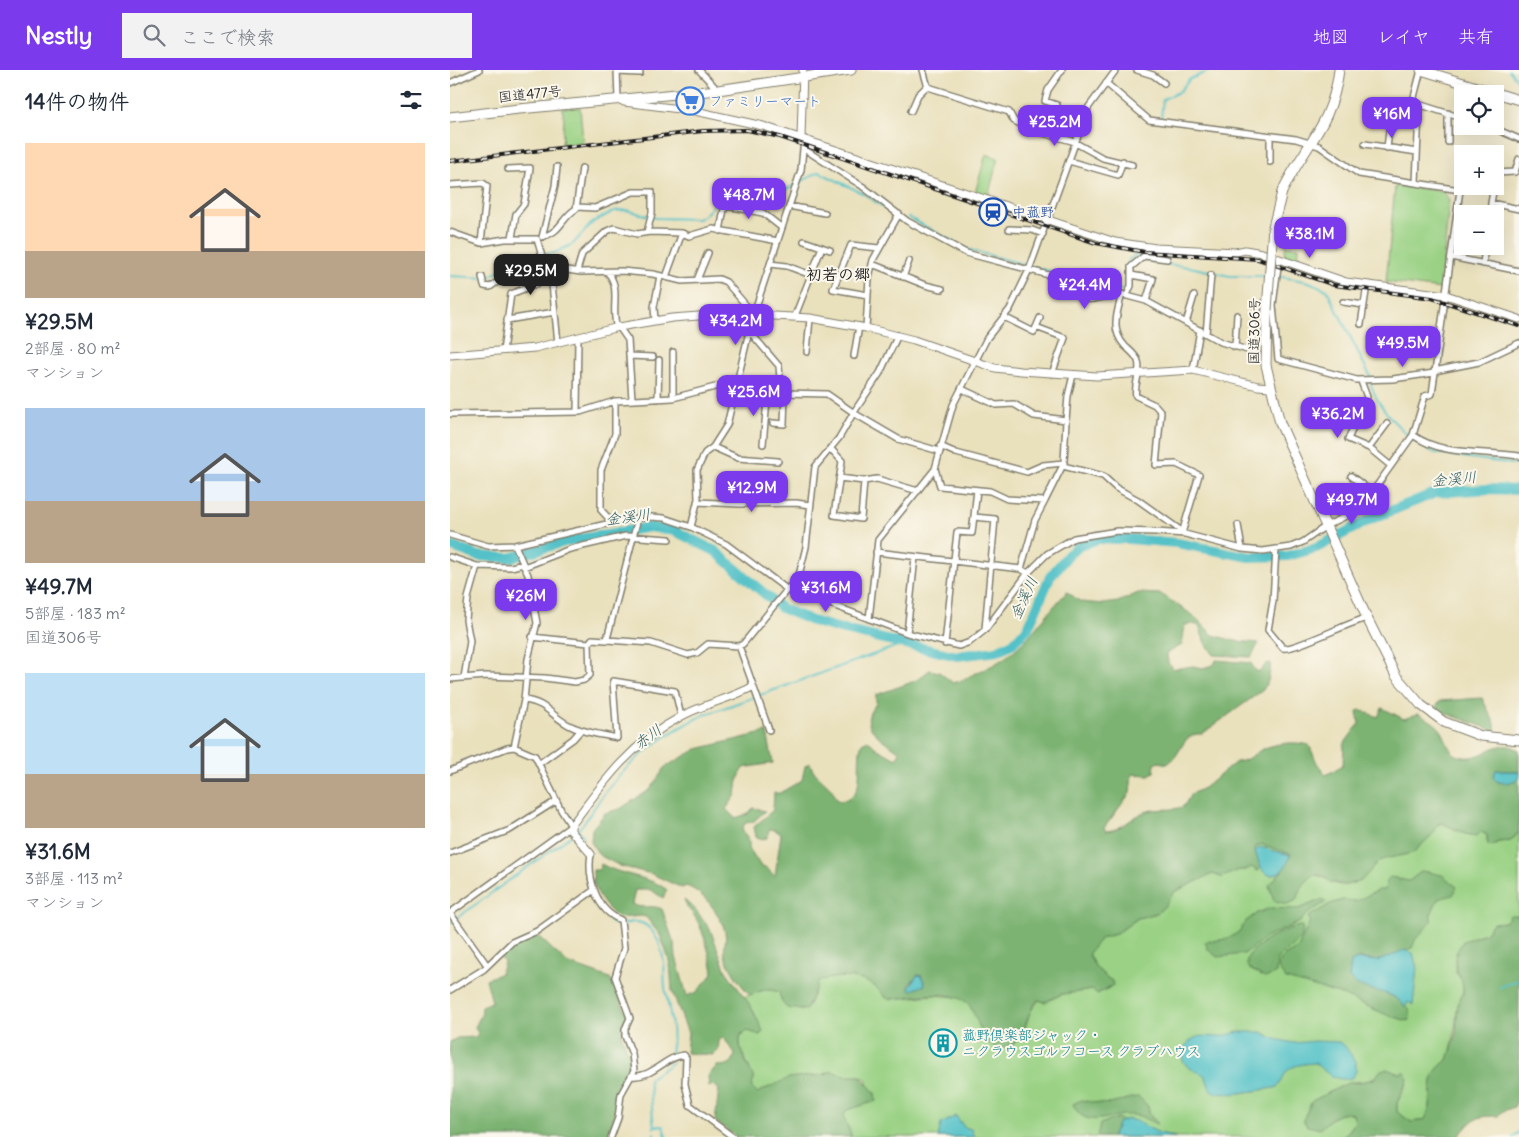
<!DOCTYPE html>
<html lang="ja">
<meta charset="utf-8">
<style>
body{margin:0;font-family:Delius,"Klee One",sans-serif;background:#f2f2f3;color:#1f2937;height:100vh;display:flex;flex-direction:column;font-size:19px;white-space:nowrap}
*{box-sizing:border-box;margin:0}
p{font-size:16px;color:#747a83}
.icon{flex:none;width:28px;height:28px;fill:none;stroke:currentColor;stroke-width:2;stroke-linecap:round;stroke-linejoin:round}
.map{position:relative;flex:1;overflow:hidden}
.sheet{display:flex;flex-direction:column;background:#fff;width:450px}
.sheet>*{flex:none}
.buttons{position:absolute;left:1004px;top:15px;display:grid;gap:10px}
.buttons a{display:grid;place-items:center;width:50px;height:50px;border-radius:0px;background:#fff;box-shadow:0 5px 20px #0002;font-size:25px}
.price{position:absolute;translate:-50% -42px;padding:0 11px;border-radius:10px;background:#7c3aed;color:#fff;font-size:16px;line-height:32px;filter:drop-shadow(0 1px 2px #0008)}
.price::after{content:'';position:absolute;left:50%;top:30px;width:15px;height:11px;margin-left:-8px;background:inherit;clip-path:polygon(0 0,100% 0,50% 100%)}
.price.current{background:#222;color:#fff}
ul{padding:0;list-style:none}
li{display:grid;align-content:center;gap:10px;height:265px;padding:0 25px}
li span{display:grid;place-items:center;height:155px;border-radius:0px;color:#555}
li>.icon{margin-inline-start:auto}
span .icon{width:90px;height:90px;fill:#fffc;stroke-width:1}
li b{font-size:21px}
h2{display:flex;justify-content:space-between;align-items:center;height:60px;padding:0 25px;font-size:21px}
header{display:flex;align-items:center;gap:30px;box-sizing:border-box;height:70px;padding:0 25px;background:#7c3aed;color:#fff}
header strong{font-size:24px}
nav{display:flex;gap:28px;margin-inline-start:auto;font-size:18px}
.search{width:350px;height:45px;background:#f2f2f3;display:flex;align-items:center;gap:12px;box-sizing:border-box;padding:0 18px;border-radius:0px;color:#747a83;font-size:19px}
main{display:flex;flex:1;min-height:0}
.map>svg:first-child{display:block}
.green{fill:#9ad184;stroke:#5b7650}
.forest{fill:#7bb372;stroke:#4c6847;fill-rule:evenodd}
.water{fill:#52c1c7;stroke:#376e72}
.lines{fill:none;stroke-linecap:round;stroke-linejoin:round}
.stream{stroke:#52c1c7;stroke-width:2}
.river{stroke:#52c1c7;stroke-width:10}
.street-casing{stroke:#827e6c;stroke-width:8}
.secondary-casing{stroke:#827e6c;stroke-width:9}
.highway-casing{stroke:#827e6c;stroke-width:11}
.street{stroke:#fff;stroke-width:5}
.secondary{stroke:#fff;stroke-width:7}
.highway{stroke:#fff;stroke-width:9}
.rail-casing{stroke:#1c1c1c;stroke-width:4}
.rail{stroke:#fbf7ec;stroke-width:2;stroke-dasharray:5.5;stroke-linecap:butt}
.highway-bridge-casing{stroke:#827e6c;stroke-width:11;stroke-linecap:butt}
.highway-bridge{stroke:#fff;stroke-width:9}
.labels{text-anchor:middle;stroke-width:4;stroke-linejoin:round;paint-order:stroke}
.street-label{font-size:14px;fill:#1c1c1c;stroke:#fbf7ec}
.shop-label{font-size:14px;fill:#366cbe;stroke:#fbf7ec;text-anchor:start}
.transit-label{font-size:14px;fill:#164399;stroke:#fbf7ec;text-anchor:start}
.culture-label{font-size:14px;fill:#0d838f;stroke:#fbf7ec;text-anchor:start}
.water-label{font-size:15px;font-style:italic;fill:#325e60;stroke:#fbf7ec}
.quarter-label{font-size:16px;font-weight:bold;fill:#1c1c1c;stroke:#fbf7ec}
</style>
<header>
<strong>Nestly</strong>
<div class="search"><svg class="icon" aria-label="search" viewBox="0 0 24 24"><circle cx="10" cy="10" r="6"/><path d="M15 15l6 6"/></svg>ここで検索</div>
<nav><a>地図</a><a>レイヤ</a><a>共有</a></nav>
</header>
<main>
<section class="sheet">
<h2>14件の物件<svg class="icon" aria-label="filters" viewBox="0 0 24 24"><path d="M4 7h16M4 17h16"/><circle cx="9" cy="7" r="2"/><circle cx="15" cy="17" r="2"/></svg></h2>
<ul>
<li><span style="background:linear-gradient(#ffd9b3 70%,#b9a48a 0)"><svg class="icon" aria-label="home" viewBox="0 0 24 24"><path d="M3 11l9-7 9 7M6 9v11h12V9"/></svg></span><div><b>¥29.5M</b><p>2部屋 · 80 m²</p><p>マンション</p></div></li>
<li><span style="background:linear-gradient(#a9c7e8 60%,#b9a48a 0)"><svg class="icon" aria-label="home" viewBox="0 0 24 24"><path d="M3 11l9-7 9 7M6 9v11h12V9"/></svg></span><div><b>¥49.7M</b><p>5部屋 · 183 m²</p><p>国道306号</p></div></li>
<li><span style="background:linear-gradient(#bfe0f5 65%,#b9a48a 0)"><svg class="icon" aria-label="home" viewBox="0 0 24 24"><path d="M3 11l9-7 9 7M6 9v11h12V9"/></svg></span><div><b>¥31.6M</b><p>3部屋 · 113 m²</p><p>マンション</p></div></li>
</ul>
</section>
<div class="map">
<svg width="1069" height="1067" viewBox="0 0 1069 1067">
<rect width="100%" height="100%" fill="#fbf7ec"/>
<filter id="ink" filterUnits="userSpaceOnUse"><feTurbulence type="fractalNoise" baseFrequency=".02" numOctaves="2"/><feDisplacementMap in="SourceGraphic" scale="10" xChannelSelector="R" yChannelSelector="G"/><feConvolveMatrix kernelMatrix="1 2 1 2 8 2 1 2 1" color-interpolation-filters="sRGB"/></filter>
<filter id="wash" filterUnits="userSpaceOnUse"><feTurbulence type="fractalNoise" baseFrequency=".0096" numOctaves="4" result="noise"/><feDisplacementMap in="SourceGraphic" scale="20" xChannelSelector="R" yChannelSelector="G"/><feGaussianBlur stdDeviation="1.12" result="paint"/><feColorMatrix in="noise" values="0 0 0 0 0 0 0 0 0 0 0 0 0 0 0 0 0 1.4 0 .05"/><feComposite in="paint" operator="in"/></filter>
<g filter="url(#wash)">
<rect width="100%" height="100%" fill="#e9e0bc"/>
<path class="green" d="M130,37l3,35 -21,3 2,-26 -2,-11z
M536,84l12,4 -10,39 -13,-4z
M945,116l49,5 5,10 -8,88 -55,-7z
M836,176l13,1 -1,15 -14,-5z
M992,753l23,11 12,2 4,-4 6,3v7l6,4 5,-4 13,-1 8,-9v84l-5,-1 -8,7c-15,2 -10,1 -20,11 -24,7 -32,13 -30,39 5,5 7,10 7,18 0,6 -5,9 -5,14 -3,20 -3,36 -10,56 -29,17 -8,51 -27,62h-10l-14,-10v-9l10,-19 -6,-10h-22l-10,7 -19,1 -37,19 -8,14 15,14c9,-10 19,-18 33,-15l2,8 -6,9 -8,6h-490c0,-9 -7,-12 -7,-23l3,-4 26,-8 -7,-23 -6,-3 -16,1 -16,-4 -10,3 -27,2 -18,9 -10,2 -5,4 -7,-6c0,-4 1,-9 0,-13 -2,-14 -15,-24 -10,-39l7,-4 12,4 2,-2 -8,-21 -10,-15c14,-5 21,-10 35,-5l2,7 20,12 8,-6 10,-25c24,-6 51,-5 67,18l6,1 42,-4 22,2 11,4 46,44 10,-11 7,-22 9,-12 6,2 17,-8 31,-4 4,4 12,-6 3,-7c-9,-5 -22,-18 -23,-28l12,-15 15,-4 22,-16 19,-5 17,-21 38,-18 10,3 17,-7h7l10,-24 5,-2 30,10c-5,16 -15,20 -21,35l2,5 23,7 9,-17 9,-9c13,0 20,12 32,10 21,-2 22,-18 37,-26 14,-9 34,-11 46,-21 6,-5 6,-8 8,-13z"/>
<path class="forest" d="M617,522l14,10 22,2 15,-2 20,-9 23,1 33,22 19,19 22,6 24,2 -8,14 -37,-2 -9,-12 -6,-17 -6,-2 -8,1 -3,20 -15,8 1,10 6,6 19,-3 9,2 12,-3 2,-5 35,3 4,7 5,2 6,-8 5,-1 -3,18 -5,9 -61,44c-21,-2 -19,21 -35,30l-8,-2 -4,2 -1,8 -5,3 -17,-1 -2,19 -26,35 2,3c16,-1 24,-13 39,-19 13,-5 27,0 39,-6l7,-12 13,-6 32,-26c10,0 16,-7 25,-12 13,-7 34,-9 48,-5l8,18 9,12 17,-10 1,-21 15,-20 -2,-13 3,-1 18,7 4,-9 22,11 14,-5c7,4 17,8 22,15 9,11 6,26 24,28 22,3 31,-21 55,-7v22l-23,-2 2,12 10,1 11,-5v54l-8,9 -13,1 -7,4 -3,-1 -1,-10 -6,-3 -4,4 -12,-2 -23,-11 -4,1 -4,9 -21,20 -33,7 -18,20 -16,5 -16,-3c-5,-6 -9,-7 -17,-7l-9,9 -9,17 -8,3 -13,-3 -5,-16c10,-10 17,-17 22,-31l-30,-10 -5,2 -1,5 6,16 -4,4 -5,-4 -6,3h-7l-17,7 -10,-3 -38,18 -10,15 -7,6 -19,5 -22,16 -15,4 -12,15c1,10 14,23 23,28l1,4 -16,9 -4,-4 -31,4 -17,8 -7,-2c-13,13 -10,35 -27,45 -29,18 -33,-37 -46,-44 -21,-12 -51,-4 -73,-2l-6,-1c-16,-23 -43,-24 -67,-17l-13,29 -19,-2 -5,-6 -3,-10c-12,-4 -17,-2 -29,3 -11,-12 -19,-24 -25,-39 -2,-8 2,-16 0,-24 -4,-17 -21,-40 -39,-46l-4,2 -30,-14 -32,-8 -21,-11 -8,-13 1,-13 13,-16 15,-4 31,-20 14,-22 32,-18 70,-17 6,31 -30,5 -5,12 -2,15 -10,14 9,9 13,-4 5,-6 12,3 -12,11 -8,1 -3,7 7,10v8l13,20 2,-2 11,10 6,-42 -6,-4 -6,-1 -2,9 -7,1 -4,-3 -2,-9 19,-17 1,-17h6l22,-13 3,-14 5,-3 3,8 18,17 7,13c32,-2 16,-39 24,-58l6,-3 8,8 20,11 4,-7c-18,-14 -45,-25 -24,-48v-9l39,-14 15,-11 9,2 14,11c10,-2 16,-7 25,-11 45,-18 57,-47 89,-80zM467,905l5,1 3,9 -13,5 -3,-5z
M1032,628l13,26v7l-50,-18 -9,-6 4,-6z
M151,794c20,12 50,12 66,26l-4,8 -12,-8h-16l-3,14c10,6 20,0 30,5l13,37 1,11 11,39 10,-4 16,-19c-1,-13 -10,-42 -16,-53 -4,-7 -11,-12 -13,-20l11,9 15,20 16,42 24,34 13,26 -3,4 -12,-4 -7,3c-5,16 8,31 13,45l-3,8 7,6c2,-2 29,-14 31,-15 14,-3 30,0 43,-7l12,5h16l15,17 1,8 -29,9 -3,4c0,11 7,14 7,23h-115l-21,-16 4,-32 -6,-4 -4,2 -1,-11 9,-10c10,-1 16,0 18,-13l-12,-16 -4,4 -1,10 -6,4 -26,-2 2,-20 -16,-42 -2,-29 -10,-27 -14,-18 -5,-1 -22,2c-15,-11 -27,-28 -26,-48h6z
M972,801l20,4 15,12 -4,8 -15,4 -7,15v8l-16,18 -3,8 -34,13 -18,-3 -9,4 -2,15c9,12 74,19 59,44l-21,-6 -45,-20 -56,-16 -8,-11 1,-5 5,-7 14,-8 12,-27 -2,-4 22,-13 12,-4 14,1 23,-11h6l1,-9 4,-4 19,4z
M873,829l3,3 -20,13 -6,7 -35,16 -21,16 -27,3 -9,-8 -3,-7 22,-3 12,-7 6,-10 12,-9 14,-5 27,1z
M1060,845l9,1v180l-5,11 -11,4 -5,5c-24,0 -25,3 -40,21h-117l8,-6 6,-9 -2,-8c-14,-3 -24,5 -33,15l-13,-3 -4,-6 9,-19 38,-19 6,1 18,-4 7,-9 6,-1 13,5 4,-3 4,8 -11,24v9l14,10 13,-2c16,-21 -5,-42 24,-60l8,-25 2,-33 5,-8v-6l-2,-10 -5,-6 -1,-17 8,-14 23,-8 7,-10 13,-1z
M852,856c4,18 -16,22 -25,33l-1,14 -11,5 -17,-10c-1,-3 -2,-7 0,-11 6,-12 41,-31 54,-31z
M87,865l30,28 43,15 16,34 1,5 -5,9v11l8,20v9l-13,30 -1,16 -9,25h-157v-95l7,-4 19,-1 2,-4 -3,-6 7,-14 -1,-7 11,-4 -6,-23 14,-5 4,-12 -4,-4 16,-14z
M689,1027l9,9 2,9 8,9c-9,-2 -16,-9 -26,-9 -21,-2 -47,17 -59,-11l8,-4c11,2 22,5 33,3 9,-2 16,-6 25,-6z
M668,1048l3,2 -9,17h-15l3,-13z"/>
<path class="water" d="M1046,700l23,2v6c-8,5 -20,8 -26,-1z
M810,777l30,8c-1,11 -16,29 -28,15 -3,-5 -5,-14 -7,-19z
M954,880l9,3 4,15 -4,37 -5,-3 -3,5c-13,-20 -42,-13 -56,-29l2,-16c11,-7 18,1 29,-2 8,-2 16,-7 24,-10z
M467,905l5,1 3,9 -13,5 -3,-2z
M789,962h23l13,7 19,4 21,-2 24,1 6,4 11,16v9l-3,6c-15,7 -28,-5 -38,-14 -10,1 -24,1 -30,11 -3,6 -4,11 -10,14 -13,1 -55,11 -64,2 -3,-3 -3,-10 -6,-14 -7,-7 -25,-5 -23,-26 16,-21 22,-11 41,-14 5,-1 10,-3 16,-4z
M506,1046l8,11 7,2 3,8h-36l3,-13z
M678,1049l8,2 21,11 19,5h-64l7,-15z"/>
<g class="lines">
<path class="stream" d="M1059,0l10,12
M711,48l2,-19 16,-7 11,-13 22,-9
M458,147l58,32 155,41 5,-4 3,-27 5,-3 22,7 34,4 40,9h37
M0,206l37,2 16,-10 32,-13 19,-2 19,-9 20,-22 21,-11 12,-1 30,8 42,1c13,-5 18,-23 30,-27 14,-4 30,7 44,5l47,-25 45,22 29,20
M827,206l32,6 18,8 43,86c0,27 41,68 66,77l83,12
M128,760l6,7
M126,762c12,-12 20,-29 32,-43 25,-31 59,-57 96,-74l202,-72
M135,785l4,35
M142,825l19,28 7,2
M0,853l122,-88
M175,854c25,-10 36,18 39,39 1,8 0,16 1,24 3,22 11,43 6,66
M1050,917l19,-7
M204,1056h9l3,11
M204,1058l-5,-49 23,-16
M204,1063v4
M1063,1067l6,-5"/>
<path class="river" d="M0,476l28,10 32,2 58,-17 82,-14 25,4 40,20 66,57 31,13 28,8 117,27 40,-5 16,-8 15,-15 22,-51 19,-23 12,-9 17,-6h32l47,4 73,14 38,-1 28,-8 55,-29 64,-26 52,-4 32,1"/>
</g>
</g>
<g filter="url(#ink)">
<g class="lines">
<g class="street-casing">
<path id="street" d="M167,0l1,29
M249,0l15,16 1,4
M473,0l5,17 81,25 5,9 21,10 37,10 31,17 29,7
M687,0l16,5 11,8
M167,2l23,1
M0,13l29,-13
M965,33l47,15
M607,35l-12,-4 3,-11 14,-20
M461,41l7,-16 9,-9
M1039,56l30,13
M998,72v-29
M915,74l52,8
M937,78l2,-17
M354,79l58,37 45,35 59,32 180,48 75,41 36,11
M619,91l49,14 5,-14
M820,92v-26
M58,99l22,-1 -6,36 -8,10 -4,24
M966,113l3,-73 -6,-9 8,-31
M1045,113l2,-10 18,-1 4,-13
M0,115l33,-2 4,3 -6,57
M1041,133l3,-17
M339,136l36,7
M127,137l18,1 38,-16h19v21l-5,19
M1040,144l1,-11 28,6
M559,159l23,1 11,4
M270,161l4,-22 3,-3 36,7 19,15
M0,162l31,11 24,-4h32l6,21 24,10 14,2 41,-1 31,3 29,7 37,-2 7,3 24,28
M94,166c17,-4 18,-19 32,-27l6,-41
M92,167l13,-51 2,-19
M354,171l26,9
M1001,187l68,14
M88,192l6,19
M320,194l17,2 24,9
M422,194l53,21 17,4
M1033,194l2,-18
M127,201l5,-17 25,-23 7,-3 23,6 13,-2 32,1 7,3 24,-7 65,12
M157,202c15,15 3,37 10,56
M681,205l22,4 -7,22
M32,207l2,9 6,1 16,-11 13,-3 24,-13
M216,207l16,-44
M453,207l6,-16
M247,210l11,-27
M618,210c13,30 25,17 51,14
M672,224c-5,19 -12,36 3,52 4,4 11,9 13,15 4,11 -5,24 -2,35l19,9 6,7 -5,53 20,-1 23,11 -16,55
M418,225l-35,-6 18,-44 28,3
M677,225l4,-9v-19l13,-11 23,3
M893,232l21,3
M823,235l6,-46
M345,246l27,-69
M554,247l30,15 6,-14
M57,250l48,-8
M205,251l-1,-14 6,-31
M736,253l8,-27
M911,254l6,-39
M169,257l9,13 4,59
M586,257l29,11 -13,36
M416,258l3,-50 4,-18 26,-46
M300,262l29,34 2,26
M756,264l5,-59
M785,277l2,-32
M53,281l8,-57 33,-13 8,3 6,59
M223,282v46
M357,282l3,-34
M803,282c0,-12 -1,-41 9,-48l11,1 5,54 79,21 36,-1 41,-6
M179,286l24,1
M404,286l5,-30
M743,300l7,-40
M984,301l45,-9 40,-19
M911,311l6,16 -19,42 21,9 22,18
M287,316l48,7 42,1 30,21 41,24 41,12
M208,329l1,-39
M127,342l1,-75
M0,344l130,-2 35,-11 58,-3 46,-12 18,-2
M616,350l2,-24 5,-21
M323,353l11,1 1,-31
M963,365c30,22 71,15 106,21
M313,374l5,-54
M490,376l16,7 71,19 16,-7 21,-2
M263,377l25,11 40,3
M380,378l12,13 -8,54 27,4 3,-38 13,-2 41,12
M919,378l18,-24
M613,396l40,10 13,12 22,12 45,32
M485,399l5,17 50,5 17,8 38,2 19,-38 2,-43 -32,-4 -20,-12 -18,1 -34,-16
M901,406l22,17
M389,408l25,3
M247,432l43,2 56,-1 14,2
M524,447l21,2 -10,110
M163,453l-12,-13v-40l14,-36v-33
M788,455l4,24
M241,457l7,-28 -1,-29 8,-17 8,-6 14,-22 25,-106 49,-149 3,-31
M0,465l38,11 27,-1 109,-25 27,-3 13,1 27,9 35,17 62,46 31,10 88,33 52,13 11,-4 15,-12 43,-57 19,-19 27,-16 43,-7 39,1 29,2 57,15 21,2 28,-4 12,-5 23,-16 42,-21 5,-14 40,-56 12,-39 7,-2 28,-204 -101,-16 -40,-28 -23,-7 -147,-19 -43,-37
M826,479l-3,52 -5,29 15,18c10,3 66,-26 84,-30
M426,482l145,17 7,4
M0,487l27,9
M74,497l46,-18 56,-13 43,3
M571,499l14,-49 10,-19
M419,549l9,-79 57,-71 18,-64 34,-67 23,-29 19,-39 59,-162 28,-38
M457,563l8,-76
M82,567l57,6
M157,569l31,-121
M495,574l12,-112 15,1 5,-43
M289,576l30,84
M14,608l6,-37 -4,-21 2,-22 9,-32 34,1 12,-3
M0,609l36,-3 59,2 30,4 9,-2 6,-5 -1,-32 3,-4 59,4 37,12 9,-2 11,-9 31,2 4,-2 56,-69 7,-28 9,-80 24,-29 15,-26 26,-39 18,-38
M74,630c23,3 25,14 43,24 15,9 34,10 50,14l-4,-57 62,10 6,25
M64,677l10,-47 4,-41 9,-36 -9,-48 -13,-30
M90,693l33,-24 8,-9
M0,701l57,-23 7,-1 21,9 26,54 10,16 -121,87
M0,783l60,-23 46,-29
M141,784c-4,23 5,57 30,66l3,28 -9,29 15,41 -5,11v7l7,18 2,17 -13,23 -3,24 -7,19
M0,843l37,52
M0,920l34,-21 28,-27 25,-11 57,-41
M182,1006c21,2 32,-19 52,-21l2,3 -1,26 5,21 43,32"/>
</g>
<g class="secondary-casing">
<path id="secondary" d="M174,32l71,9 68,15 352,116 41,6 80,4 9,-2 17,3 84,29 100,13 73,24
M351,68l2,-68
M0,285l85,-7 84,-21 53,-9 40,-3h42l56,3 56,10 48,12 81,28 26,3 76,5 96,-6 65,16 12,1
M141,784l-20,-23v-5c33,-45 60,-83 111,-110 22,-12 48,-17 70,-29"/>
</g>
<g class="highway-casing">
<path id="highway" d="M971,0l98,30
M0,47l69,-8 199,-19 133,-20
M832,122c22,-47 50,-65 57,-122
M817,240l-1,55 14,58 87,195 29,58 25,29 23,17 37,14 38,4"/>
</g>
<use href="#street" class="street"/>
<use href="#secondary" class="secondary"/>
<use href="#highway" class="highway"/>
<g class="rail-casing">
<path id="rail" d="M0,91l253,-30 44,-1 33,7 316,106 48,9 114,7 76,26 98,13 87,28"/>
</g>
<use href="#rail" class="rail"/>
<g class="highway-bridge-casing">
<path id="highway-bridge" d="M817,240l6,-83 9,-35"/>
</g>
<use href="#highway-bridge" class="highway-bridge"/>
</g>
</g>
<defs>
<g id="supermarket-ring" transform="scale(1.4375)"><circle r="9.5" fill="#fbf7ec" stroke="#3f7fe0" stroke-width="1.5"/><path d="M-6-5.5h2.5l.6 2H6L4.5 2H-2.5L-4.4-4H-6ZM-1.5 3.2a1.3 1.3 0 1 0 .1 0ZM3 3.2a1.3 1.3 0 1 0 .1 0Z" fill="#3f7fe0"/></g>
<g id="station-ring" transform="scale(1.4375)"><circle r="9.5" fill="#fbf7ec" stroke="#1a4fb4" stroke-width="1.5"/><path d="M-3-6H3Q5-6 5-4V2Q5 4 3 4L4.5 6H3L1.5 4h-3L-3 6H-4.5L-3 4Q-5 4-5 2V-4Q-5-6-3-6ZM-3.5-4v3h7v-3ZM-3.5 1v1.5H-2V1ZM2 1v1.5H3.5V1Z" fill="#1a4fb4"/></g>
<g id="building-ring" transform="scale(1.4375)"><circle r="9.5" fill="#fbf7ec" stroke="#0f9aa8" stroke-width="1.5"/><path d="M-4-6H4V6H1V3H-1V6H-4ZM-2.5-4.3h1.7v1.8h-1.7ZM.8-4.3h1.7v1.8H.8ZM-2.5-1h1.7V.8h-1.7ZM.8-1h1.7V.8H.8Z" fill="#0f9aa8"/></g>
</defs>
<g fill-rule="evenodd">
<use href="#supermarket-ring" x="240" y="31"/>
<use href="#station-ring" x="543" y="142"/>
<use href="#building-ring" x="493" y="973"/>
</g>
<g class="labels">
<g class="street-label">
<text transform="translate(80 24) rotate(-6)" y="5">国道477号</text>
<text transform="translate(804 261) rotate(-89)" y="5">国道306号</text>
</g>
<g class="shop-label">
<text x="259" y="36">ファミリーマート</text>
</g>
<g class="transit-label">
<text x="562" y="147">中菰野</text>
</g>
<g class="culture-label">
<text x="512" y="970">菰野倶楽部ジャック・<tspan x="512" dy="16">ニクラウスゴルフコース クラブハウス</tspan></text>
</g>
<g class="water-label">
<text transform="translate(1004 409) rotate(-5)" y="5">金溪川</text>
<text transform="translate(178 447) rotate(-7)" y="5">金溪川</text>
<text transform="translate(574 528) rotate(-65)" y="5">金溪川</text>
<text transform="translate(198 667) rotate(-37)" y="5">赤川</text>
</g>
<g class="quarter-label">
<text x="388" y="210">初若の郷</text>
</g>
</g>
</svg>
<div class="buttons">
<a><svg class="icon" aria-label="locate" viewBox="0 0 24 24"><circle cx="12" cy="12" r="6"/><path d="M12 2v4M12 18v4M2 12h4M18 12h4"/></svg></a>
<a>+</a>
<a>−</a>
</div>
<b class="price" style="left:942px;top:69px">¥16M</b>
<b class="price" style="left:605px;top:77px">¥25.2M</b>
<b class="price" style="left:299px;top:150px">¥48.7M</b>
<b class="price" style="left:860px;top:189px">¥38.1M</b>
<b class="price current" style="left:81px;top:226px">¥29.5M</b>
<b class="price" style="left:635px;top:240px">¥24.4M</b>
<b class="price" style="left:286px;top:276px">¥34.2M</b>
<b class="price" style="left:953px;top:298px">¥49.5M</b>
<b class="price" style="left:304px;top:347px">¥25.6M</b>
<b class="price" style="left:888px;top:369px">¥36.2M</b>
<b class="price" style="left:302px;top:443px">¥12.9M</b>
<b class="price" style="left:902px;top:455px">¥49.7M</b>
<b class="price" style="left:376px;top:543px">¥31.6M</b>
<b class="price" style="left:76px;top:551px">¥26M</b>
</div>
</main>
